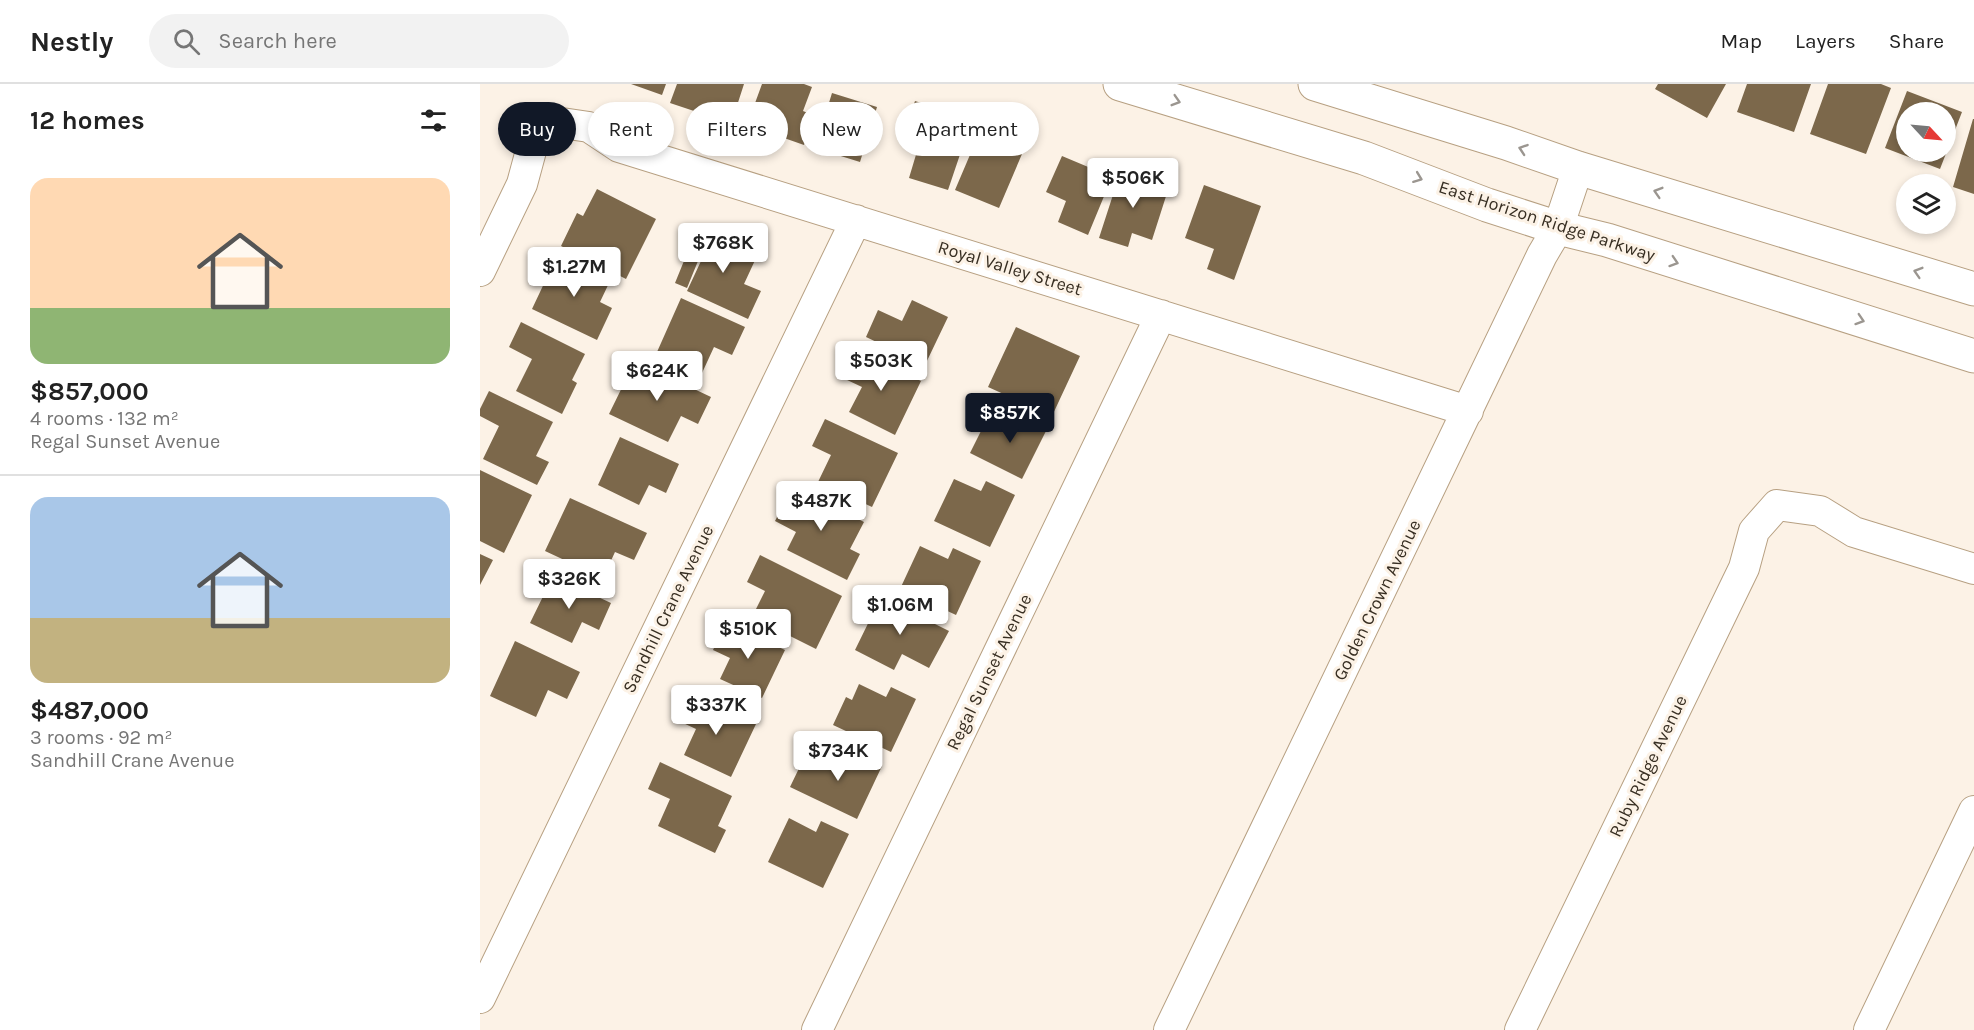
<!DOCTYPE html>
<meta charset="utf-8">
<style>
body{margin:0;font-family:Karla,sans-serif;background:#f2f2f2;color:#222;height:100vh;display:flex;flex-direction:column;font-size:22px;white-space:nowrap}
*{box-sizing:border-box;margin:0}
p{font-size:20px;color:#767676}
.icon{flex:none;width:33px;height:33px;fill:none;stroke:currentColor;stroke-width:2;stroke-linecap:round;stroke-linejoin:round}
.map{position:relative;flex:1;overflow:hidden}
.sheet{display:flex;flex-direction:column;background:#fff;width:480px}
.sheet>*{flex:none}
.banner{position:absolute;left:18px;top:18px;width:570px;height:54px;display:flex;gap:12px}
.needle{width:39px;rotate:116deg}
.controls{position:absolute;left:1416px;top:18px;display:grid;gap:12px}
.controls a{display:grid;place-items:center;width:60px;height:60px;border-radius:50%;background:#fff;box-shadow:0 3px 9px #0003;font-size:30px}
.price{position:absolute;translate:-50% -51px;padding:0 14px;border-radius:6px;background:#fff;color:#222;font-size:20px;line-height:39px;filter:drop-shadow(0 2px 3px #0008)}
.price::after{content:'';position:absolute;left:50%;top:36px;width:18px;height:14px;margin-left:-9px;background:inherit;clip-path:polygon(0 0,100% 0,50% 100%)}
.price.selected{background:#111827;color:#fff}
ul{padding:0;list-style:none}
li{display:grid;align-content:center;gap:12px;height:318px;padding:0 30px}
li+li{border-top:2px solid #e0e0e0}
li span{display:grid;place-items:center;height:186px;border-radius:18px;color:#555}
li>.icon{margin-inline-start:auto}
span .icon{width:108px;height:108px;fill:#fffc;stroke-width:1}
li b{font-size:26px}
h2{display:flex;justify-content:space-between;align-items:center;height:72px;padding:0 30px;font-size:26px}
.tag{padding:0 21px;border-radius:27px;background:#fff;box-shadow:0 3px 9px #0003;font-size:21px;line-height:54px}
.tag.selected{background:#111827;color:#fff}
header{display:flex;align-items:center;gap:36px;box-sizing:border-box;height:84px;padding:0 30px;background:#fff;border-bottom:2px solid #e0e0e0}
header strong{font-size:28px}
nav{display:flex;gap:33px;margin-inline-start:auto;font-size:21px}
.search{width:420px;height:54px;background:#f2f2f2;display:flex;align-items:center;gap:15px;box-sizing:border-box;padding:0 21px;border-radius:33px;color:#767676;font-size:22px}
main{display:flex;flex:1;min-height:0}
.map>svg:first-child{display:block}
.building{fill:#7c684b;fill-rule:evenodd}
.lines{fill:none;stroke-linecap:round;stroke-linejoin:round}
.minor-casing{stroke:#b7a082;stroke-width:32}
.secondary-casing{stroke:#b7a082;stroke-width:35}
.minor{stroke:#fff;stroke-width:30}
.secondary{stroke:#fff;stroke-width:33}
.oneway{stroke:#9b9690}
.labels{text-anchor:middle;stroke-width:6;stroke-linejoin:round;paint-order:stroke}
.street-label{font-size:18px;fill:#372e22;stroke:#fcf2e6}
</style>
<header>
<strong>Nestly</strong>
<div class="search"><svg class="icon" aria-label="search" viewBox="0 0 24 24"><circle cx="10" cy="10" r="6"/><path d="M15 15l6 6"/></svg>Search here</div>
<nav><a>Map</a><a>Layers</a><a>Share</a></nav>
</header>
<main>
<section class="sheet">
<h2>12 homes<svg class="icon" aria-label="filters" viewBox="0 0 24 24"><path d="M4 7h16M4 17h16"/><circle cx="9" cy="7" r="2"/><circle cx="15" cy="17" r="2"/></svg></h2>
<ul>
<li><span style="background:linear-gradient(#ffd9b3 70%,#8fb573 0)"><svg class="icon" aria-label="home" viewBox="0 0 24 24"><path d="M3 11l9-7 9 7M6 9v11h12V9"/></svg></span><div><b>$857,000</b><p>4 rooms · 132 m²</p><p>Regal Sunset Avenue</p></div></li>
<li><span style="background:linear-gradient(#a9c7e8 65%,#c2b280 0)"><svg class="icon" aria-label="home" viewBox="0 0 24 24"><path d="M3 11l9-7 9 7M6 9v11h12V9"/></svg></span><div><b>$487,000</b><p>3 rooms · 92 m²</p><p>Sandhill Crane Avenue</p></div></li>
</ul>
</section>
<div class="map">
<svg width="1494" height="946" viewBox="0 0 1494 946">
<rect width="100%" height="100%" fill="#fcf2e6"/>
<path class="building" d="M151,0h35l-4,11z
M197,0h67l-11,34 -31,-10 -2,5 -30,-10z
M282,0h42l8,3 -9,24 12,5 -11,29 -57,-20z
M1178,0h68l-19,34 -52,-29z
M1267,0h64l-17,48 -57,-20z
M1348,0h53l10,4 -25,66 -56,-20z
M1427,7l55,21 -22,57 -55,-21zM1426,28h40v40h-40z
M352,9l45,14 -17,55 -45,-14z
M435,17l57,18 -24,71 -39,-12 9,-30 -17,-6z
M1493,35h1v75l-21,-7z
M498,52l44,18 -23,54 -44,-18z
M582,72l50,21 -24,58 -30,-13 8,-21 -20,-9z
M642,83l17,5 -2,8 31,10 -16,50 -20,-7 -4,14 -29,-9z
M724,101l57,21 -27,74 -27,-11 7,-20 -29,-11z
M117,105l59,30 -30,60 -65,-33 16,-33 6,3z
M219,145l58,27 -13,28 17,7 -13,28 -61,-28 14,-30 -14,-7z
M77,172l53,25 -10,21 12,6 -15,32 -65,-31z
M206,172l12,5 -11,27 -12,-5z
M201,214l64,29 -13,28 -18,-8 -12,26 -45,-21z
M432,216l36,17 -23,48 -59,-28 12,-27 24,11z
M41,238l64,32 -13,26 5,3 -15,31 -46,-23 16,-32 -23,-12z
M536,243l64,29 -28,60 -64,-29z
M379,266l62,31 -26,54 -46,-23 13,-25 -17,-8z
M155,277l76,36 -13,27 -17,-8 -13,26 -59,-28z
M9,307l64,31 -17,34 13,6 -12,23 -54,-26 16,-33 -19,-10v-7z
M540,329l28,14 -26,52 -52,-26 19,-38 24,12z
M345,335l73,34 -26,54 -54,-25 13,-27 -19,-9z
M140,353l59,27 -13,29 -17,-8 -10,20 -41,-20z
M0,386l52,25 -28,58 -24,-12z
M474,395l27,12 5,-10 29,14 -25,52 -56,-26z
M313,402l71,36 -14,27 10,5 -13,26 -60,-30 9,-18 -21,-11z
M90,414l77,35 -13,27 -19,-8 -12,26 -58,-27z
M440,462l28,13 5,-11 28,13 -25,54 -56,-26z
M0,470l13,6 -13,25z
M280,471l82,41 -26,53 -64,-32 13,-26 -18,-9z
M73,492l58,27 -12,27 -17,-8 -10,21 -42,-20z
M401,513l68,34 -20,37 -27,-14 -8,16 -39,-20z
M246,539l59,27 -23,48 -42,-19 10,-21 -17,-8z
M35,557l65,31 -13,27 -19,-9 -12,27 -46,-21z
M379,600l27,13 5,-10 25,12 -25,53 -58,-27 13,-28 6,3z
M213,611l63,29 -25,53 -47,-22 12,-26 -15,-7z
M345,668l21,10 5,-10 31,14 -25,53 -67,-32 14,-29 15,6z
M180,678l72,34 -14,30 8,4 -11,23 -57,-27 12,-27 -22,-10z
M309,734l27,14 5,-11 28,13 -26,54 -55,-26z"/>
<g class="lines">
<g class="minor-casing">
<path id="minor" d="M0,187l42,-87 10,-37 23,-25 34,5 30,20 849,264
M0,914l376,-778
M337,946l344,-715
M689,946l373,-775 16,-27 20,-60
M1040,946l224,-462 10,-37 23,-26 43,6 34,21 120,37
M1389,946l105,-219"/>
</g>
<g class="secondary-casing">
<path id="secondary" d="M640,0l244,74 123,47 71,23 49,12 367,116
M835,0l191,59 72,25 396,121"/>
</g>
<use href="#minor" class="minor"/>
<use href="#secondary" class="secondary"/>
</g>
<defs><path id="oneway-chevron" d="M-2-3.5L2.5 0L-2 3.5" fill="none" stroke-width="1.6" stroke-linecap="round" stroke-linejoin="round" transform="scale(1.5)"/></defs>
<g class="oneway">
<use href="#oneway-chevron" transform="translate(696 17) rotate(17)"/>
<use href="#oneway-chevron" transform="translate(1043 65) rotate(-161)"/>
<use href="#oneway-chevron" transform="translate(938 94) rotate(21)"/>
<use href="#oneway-chevron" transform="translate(1178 108) rotate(-163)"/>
<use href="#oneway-chevron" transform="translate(1194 178) rotate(18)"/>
<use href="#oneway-chevron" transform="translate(1438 188) rotate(-163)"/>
<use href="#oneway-chevron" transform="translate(1380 236) rotate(18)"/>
</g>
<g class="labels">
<g class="street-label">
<text transform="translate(1067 137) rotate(18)" y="6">East Horizon Ridge Parkway</text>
<text transform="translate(530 184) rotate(17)" y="6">Royal Valley Street</text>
<text transform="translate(897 516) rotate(-64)" y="6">Golden Crown Avenue</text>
<text transform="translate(188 525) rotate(-64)" y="6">Sandhill Crane Avenue</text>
<text transform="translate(509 588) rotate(-64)" y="6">Regal Sunset Avenue</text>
<text transform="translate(1168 682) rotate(-64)" y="6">Ruby Ridge Avenue</text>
</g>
</g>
</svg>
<div class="controls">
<a><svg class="needle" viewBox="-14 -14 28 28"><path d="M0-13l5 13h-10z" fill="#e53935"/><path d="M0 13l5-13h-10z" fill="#767676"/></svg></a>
<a><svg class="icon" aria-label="layers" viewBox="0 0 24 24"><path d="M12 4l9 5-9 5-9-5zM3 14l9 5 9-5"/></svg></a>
</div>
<b class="price" style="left:653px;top:125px">$506K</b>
<b class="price" style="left:243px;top:190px">$768K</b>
<b class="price" style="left:94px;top:214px">$1.27M</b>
<b class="price" style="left:401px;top:308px">$503K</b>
<b class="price" style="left:177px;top:318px">$624K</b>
<b class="price selected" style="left:530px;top:360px">$857K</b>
<b class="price" style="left:341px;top:448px">$487K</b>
<b class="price" style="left:89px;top:526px">$326K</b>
<b class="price" style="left:420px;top:552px">$1.06M</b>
<b class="price" style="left:268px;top:576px">$510K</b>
<b class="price" style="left:236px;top:652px">$337K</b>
<b class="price" style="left:358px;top:698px">$734K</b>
<div class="banner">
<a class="tag selected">Buy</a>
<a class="tag">Rent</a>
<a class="tag">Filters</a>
<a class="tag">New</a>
<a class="tag">Apartment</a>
</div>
</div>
</main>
